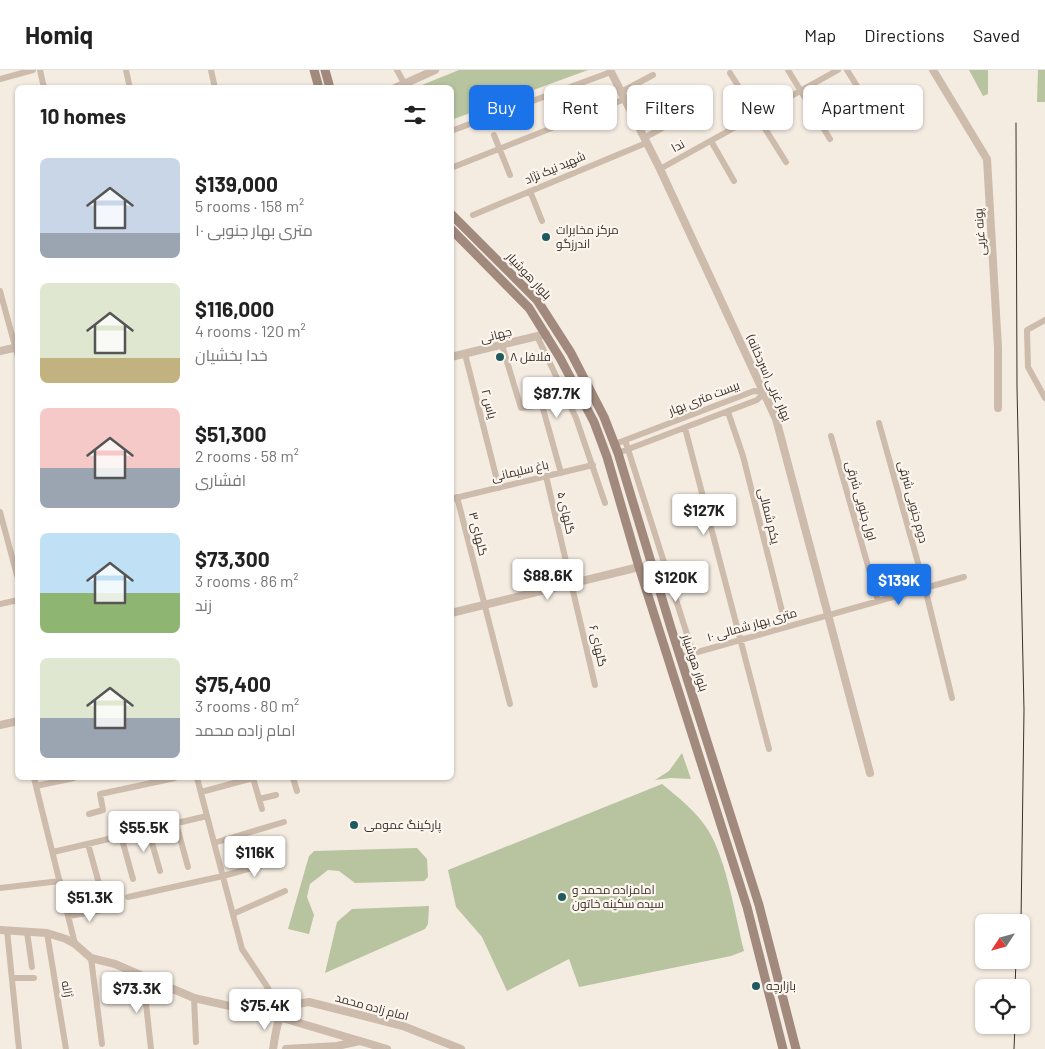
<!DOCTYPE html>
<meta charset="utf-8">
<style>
body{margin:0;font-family:Barlow,Cairo,sans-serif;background:#f6f6f6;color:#222;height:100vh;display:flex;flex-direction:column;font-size:19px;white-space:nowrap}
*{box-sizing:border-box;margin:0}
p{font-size:16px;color:#767676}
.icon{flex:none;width:28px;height:28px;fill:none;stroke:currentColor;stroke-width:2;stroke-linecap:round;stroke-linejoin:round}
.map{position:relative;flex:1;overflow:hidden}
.details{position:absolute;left:15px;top:15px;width:439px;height:695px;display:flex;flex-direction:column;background:#fff;border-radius:8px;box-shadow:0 1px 4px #0004}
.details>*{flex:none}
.guide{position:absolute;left:469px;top:15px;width:475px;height:45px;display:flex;gap:10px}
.needle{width:32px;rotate:234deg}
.buttons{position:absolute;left:975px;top:844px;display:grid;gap:10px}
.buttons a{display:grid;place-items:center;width:55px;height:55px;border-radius:8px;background:#fff;box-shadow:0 1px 4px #0004;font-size:25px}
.price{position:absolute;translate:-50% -42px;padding:0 11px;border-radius:5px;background:#fff;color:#222;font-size:16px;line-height:32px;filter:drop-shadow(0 1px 2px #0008)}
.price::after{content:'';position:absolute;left:50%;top:30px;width:15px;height:11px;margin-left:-8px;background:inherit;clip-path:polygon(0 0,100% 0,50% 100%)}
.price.active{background:#1a73e8;color:#fff}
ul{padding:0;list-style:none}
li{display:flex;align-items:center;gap:15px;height:125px;padding:0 25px}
li span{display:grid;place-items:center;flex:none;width:140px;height:100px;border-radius:8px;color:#555}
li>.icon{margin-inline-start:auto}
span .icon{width:60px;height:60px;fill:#fffc;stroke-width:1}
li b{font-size:21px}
h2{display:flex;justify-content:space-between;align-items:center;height:60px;padding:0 25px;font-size:21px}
.chip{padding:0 18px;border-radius:8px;background:#fff;box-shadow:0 1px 4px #0004;font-size:18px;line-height:45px}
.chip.active{background:#1a73e8;color:#fff}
header{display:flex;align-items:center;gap:30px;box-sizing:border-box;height:70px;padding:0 25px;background:#fff;border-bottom:1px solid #e0e0e0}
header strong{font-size:24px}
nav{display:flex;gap:28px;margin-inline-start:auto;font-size:18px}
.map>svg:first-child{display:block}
.green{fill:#b8c4a0}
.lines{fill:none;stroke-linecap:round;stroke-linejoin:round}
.minor{stroke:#cdbbac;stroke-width:6}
.tertiary{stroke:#cdbbac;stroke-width:8}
.secondary{stroke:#a18a7d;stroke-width:9}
.tram{stroke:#3b302b;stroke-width:1}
.poi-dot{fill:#1f5a5e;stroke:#fbf5ee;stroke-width:2}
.labels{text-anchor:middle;stroke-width:4.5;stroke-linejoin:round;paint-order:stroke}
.street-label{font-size:12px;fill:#3b302b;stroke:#fbf5ee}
.poi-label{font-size:12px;fill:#3b302b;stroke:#fbf5ee;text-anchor:start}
</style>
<header>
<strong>Homiq</strong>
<nav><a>Map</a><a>Directions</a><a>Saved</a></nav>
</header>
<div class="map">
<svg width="1045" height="979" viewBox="0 0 1045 979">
<rect width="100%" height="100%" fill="#f4ebe1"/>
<path class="green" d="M459,0h129l-137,50v-32l-34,-1z
M969,0h19v24l-5,2z
M1038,0h7v32h-8z
M682,683l9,26 -20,-1 -16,2 14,-9z
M662,714c16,13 35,28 46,46 19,31 27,85 36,121l-13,5 -152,31 -10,-28 -62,32 -25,-54 -26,-30 -8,-37z
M417,778l10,11 1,18 -4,4 -69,2 -16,-12 -11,-1 -18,14 -3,13 7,18 -5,19 -21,-5 21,-73 5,-5z
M429,836l-1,18 -3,5 -100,44 12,-51 15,-13z"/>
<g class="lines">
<path class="minor" d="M40,0l4,18
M126,0l4,18
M211,0l4,18
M397,0l7,13
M788,0l42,69
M847,0l26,42
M730,3l56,89
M0,9l33,-9
M621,22l32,-17
M638,56l39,-23
M451,61l160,-59
M494,65l16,40
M644,68l31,-17
M711,71l23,40
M451,98l174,-69
M660,99l178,-99
M530,121l12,30
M473,145l173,-72
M0,221l18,66
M1045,250l-18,10 1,37 17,31
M537,266l39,82 29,85
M502,275l19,63 21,-3 19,68
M465,284l34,134
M728,342l15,44 43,171
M879,353l46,165 27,110
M685,358l84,321
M831,366l47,165
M625,370l68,213
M615,374l139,-53 11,1
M618,383l139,-53 8,-8
M546,406l49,209
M457,427l53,207
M451,429l142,-34
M0,442l18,67
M0,534l18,-4
M680,587l284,-80
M34,708l41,166
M197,708l45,171 26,39 11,29
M253,708l9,31
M293,708l4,13
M36,716l38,-8
M201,722l52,-14
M259,729l17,-4
M89,744l14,-4 -3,-16 75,-16
M176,753l12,44
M148,759l12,42
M121,766l12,43
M214,773l70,-21
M88,774l12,43
M53,782l154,-36
M0,818l60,-7
M128,827l95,-21 58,-16
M233,844l52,-23
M69,846l39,-7
M7,860l12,119
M27,862l5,35
M47,863l19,116
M91,888l11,86
M143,906l8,73
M12,908h22
M194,928l2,44"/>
<path class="tertiary" d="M610,0l50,99 116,250 94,354
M933,0l54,89 11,189v60
M395,18l40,-18
M0,281l18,-4
M451,287l95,-23
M451,543l188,-46
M0,655l18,-4
M0,860l47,3 19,6 9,5 16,14 24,6 79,34 85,19 108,32
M273,979c5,-28 3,-43 36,-47l94,24 58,23
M286,979l51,-3 23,-5"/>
<path class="secondary" d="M314,0l5,18
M325,0l5,18
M451,144l86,86 34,53 33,64 14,36 53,175 88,277 37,144
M451,159l78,79 31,50 34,64 13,35 32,110 108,340 36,142"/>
<path class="tram" d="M1016,53l1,265 7,322 -3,212
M1015,918l1,-28
M1014,979l1,-24"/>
</g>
<g class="poi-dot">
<circle cx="546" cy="167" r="5"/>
<circle cx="500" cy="287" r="5"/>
<circle cx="354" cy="755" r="5"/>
<circle cx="562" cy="827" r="5"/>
<circle cx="756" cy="916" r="5"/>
</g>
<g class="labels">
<g class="street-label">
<text transform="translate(678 76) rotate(-29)" y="4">ندا</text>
<text transform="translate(555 98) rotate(-23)" y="4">شهید نیک نژاد</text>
<text transform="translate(980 162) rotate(-94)" y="4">پونه غربی</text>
<text transform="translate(529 206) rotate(47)" y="4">بلوار هوشیار</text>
<text transform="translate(496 265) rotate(-14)" y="4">جهانی</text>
<text transform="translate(769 308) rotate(66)" y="4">بهار غربی (سردخانه)</text>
<text transform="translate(704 328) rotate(-21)" y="4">بیست متری بهار</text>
<text transform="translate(489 334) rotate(76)" y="4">یاس ۲</text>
<text transform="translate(520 401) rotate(-13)" y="4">باغ سلیمانی</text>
<text transform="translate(861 431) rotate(74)" y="4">اول جنوبی شرقی</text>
<text transform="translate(913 432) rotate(75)" y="4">دوم جنوبی شرقی</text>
<text transform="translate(566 443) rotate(77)" y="4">گلهای ۵</text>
<text transform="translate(769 446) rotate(76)" y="4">یکم شمالی</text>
<text transform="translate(478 464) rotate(76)" y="4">گلهای ۳</text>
<text transform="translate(752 555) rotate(-16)" y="4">۱۰ متری بهار شمالی</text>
<text transform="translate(598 576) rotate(77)" y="4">گلهای ۶</text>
<text transform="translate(695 593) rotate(72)" y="4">بلوار هوشیار</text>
<text transform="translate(67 919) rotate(80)" y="4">ژاله</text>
<text transform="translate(372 937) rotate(15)" y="4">امام زاده محمد</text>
</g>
<g class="poi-label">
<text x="556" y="164">مرکز مخابرات<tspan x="556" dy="14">اندرزگو</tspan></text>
<text x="510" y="291">فلافل ۸</text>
<text x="364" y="759">پارکینگ عمومی</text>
<text x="572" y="824">امامزاده محمد و<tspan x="572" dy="14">سیده سکینه خاتون</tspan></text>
<text x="766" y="920">بازارچه</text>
</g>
</g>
</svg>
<div class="buttons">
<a><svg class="needle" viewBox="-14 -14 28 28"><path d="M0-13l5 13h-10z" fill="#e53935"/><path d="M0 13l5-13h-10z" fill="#767676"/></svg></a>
<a><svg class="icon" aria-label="locate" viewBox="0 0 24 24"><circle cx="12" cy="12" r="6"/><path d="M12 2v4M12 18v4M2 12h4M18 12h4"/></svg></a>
</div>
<b class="price" style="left:557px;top:349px">$87.7K</b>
<b class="price" style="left:704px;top:466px">$127K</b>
<b class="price" style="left:548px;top:531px">$88.6K</b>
<b class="price" style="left:676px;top:533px">$120K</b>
<b class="price active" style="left:899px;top:536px">$139K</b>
<b class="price" style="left:144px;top:783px">$55.5K</b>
<b class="price" style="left:255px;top:808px">$116K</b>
<b class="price" style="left:90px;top:853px">$51.3K</b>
<b class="price" style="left:137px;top:944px">$73.3K</b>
<b class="price" style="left:265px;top:961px">$75.4K</b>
<div class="guide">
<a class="chip active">Buy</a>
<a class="chip">Rent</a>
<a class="chip">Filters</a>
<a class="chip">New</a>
<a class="chip">Apartment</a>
</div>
<section class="details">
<h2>10 homes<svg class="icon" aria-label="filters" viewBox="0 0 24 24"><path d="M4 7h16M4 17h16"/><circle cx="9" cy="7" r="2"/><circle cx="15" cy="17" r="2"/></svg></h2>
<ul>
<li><span style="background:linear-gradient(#c9d6e8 75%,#9aa5b1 0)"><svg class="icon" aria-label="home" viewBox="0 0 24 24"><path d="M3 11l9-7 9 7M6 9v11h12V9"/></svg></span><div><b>$139,000</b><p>5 rooms · 158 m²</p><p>۱۰ متری بهار جنوبی</p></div></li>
<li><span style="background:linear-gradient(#dfe7d0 75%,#c2b280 0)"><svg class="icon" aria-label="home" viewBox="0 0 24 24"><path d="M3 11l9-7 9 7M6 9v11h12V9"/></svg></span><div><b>$116,000</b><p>4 rooms · 120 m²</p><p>خدا بخشیان</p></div></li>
<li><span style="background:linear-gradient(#f6c9c9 60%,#9aa5b1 0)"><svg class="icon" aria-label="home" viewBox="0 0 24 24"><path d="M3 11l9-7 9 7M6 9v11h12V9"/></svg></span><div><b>$51,300</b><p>2 rooms · 58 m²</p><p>افشاری</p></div></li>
<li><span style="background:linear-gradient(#bfe0f5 60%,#8fb573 0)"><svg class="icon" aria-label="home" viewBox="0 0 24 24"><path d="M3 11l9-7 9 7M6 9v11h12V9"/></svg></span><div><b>$73,300</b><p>3 rooms · 86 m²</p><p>زند</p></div></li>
<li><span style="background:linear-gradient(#dfe7d0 60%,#9aa5b1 0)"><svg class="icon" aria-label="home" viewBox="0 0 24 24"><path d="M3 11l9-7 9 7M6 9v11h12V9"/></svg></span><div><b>$75,400</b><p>3 rooms · 80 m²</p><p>امام زاده محمد</p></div></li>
</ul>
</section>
</div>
